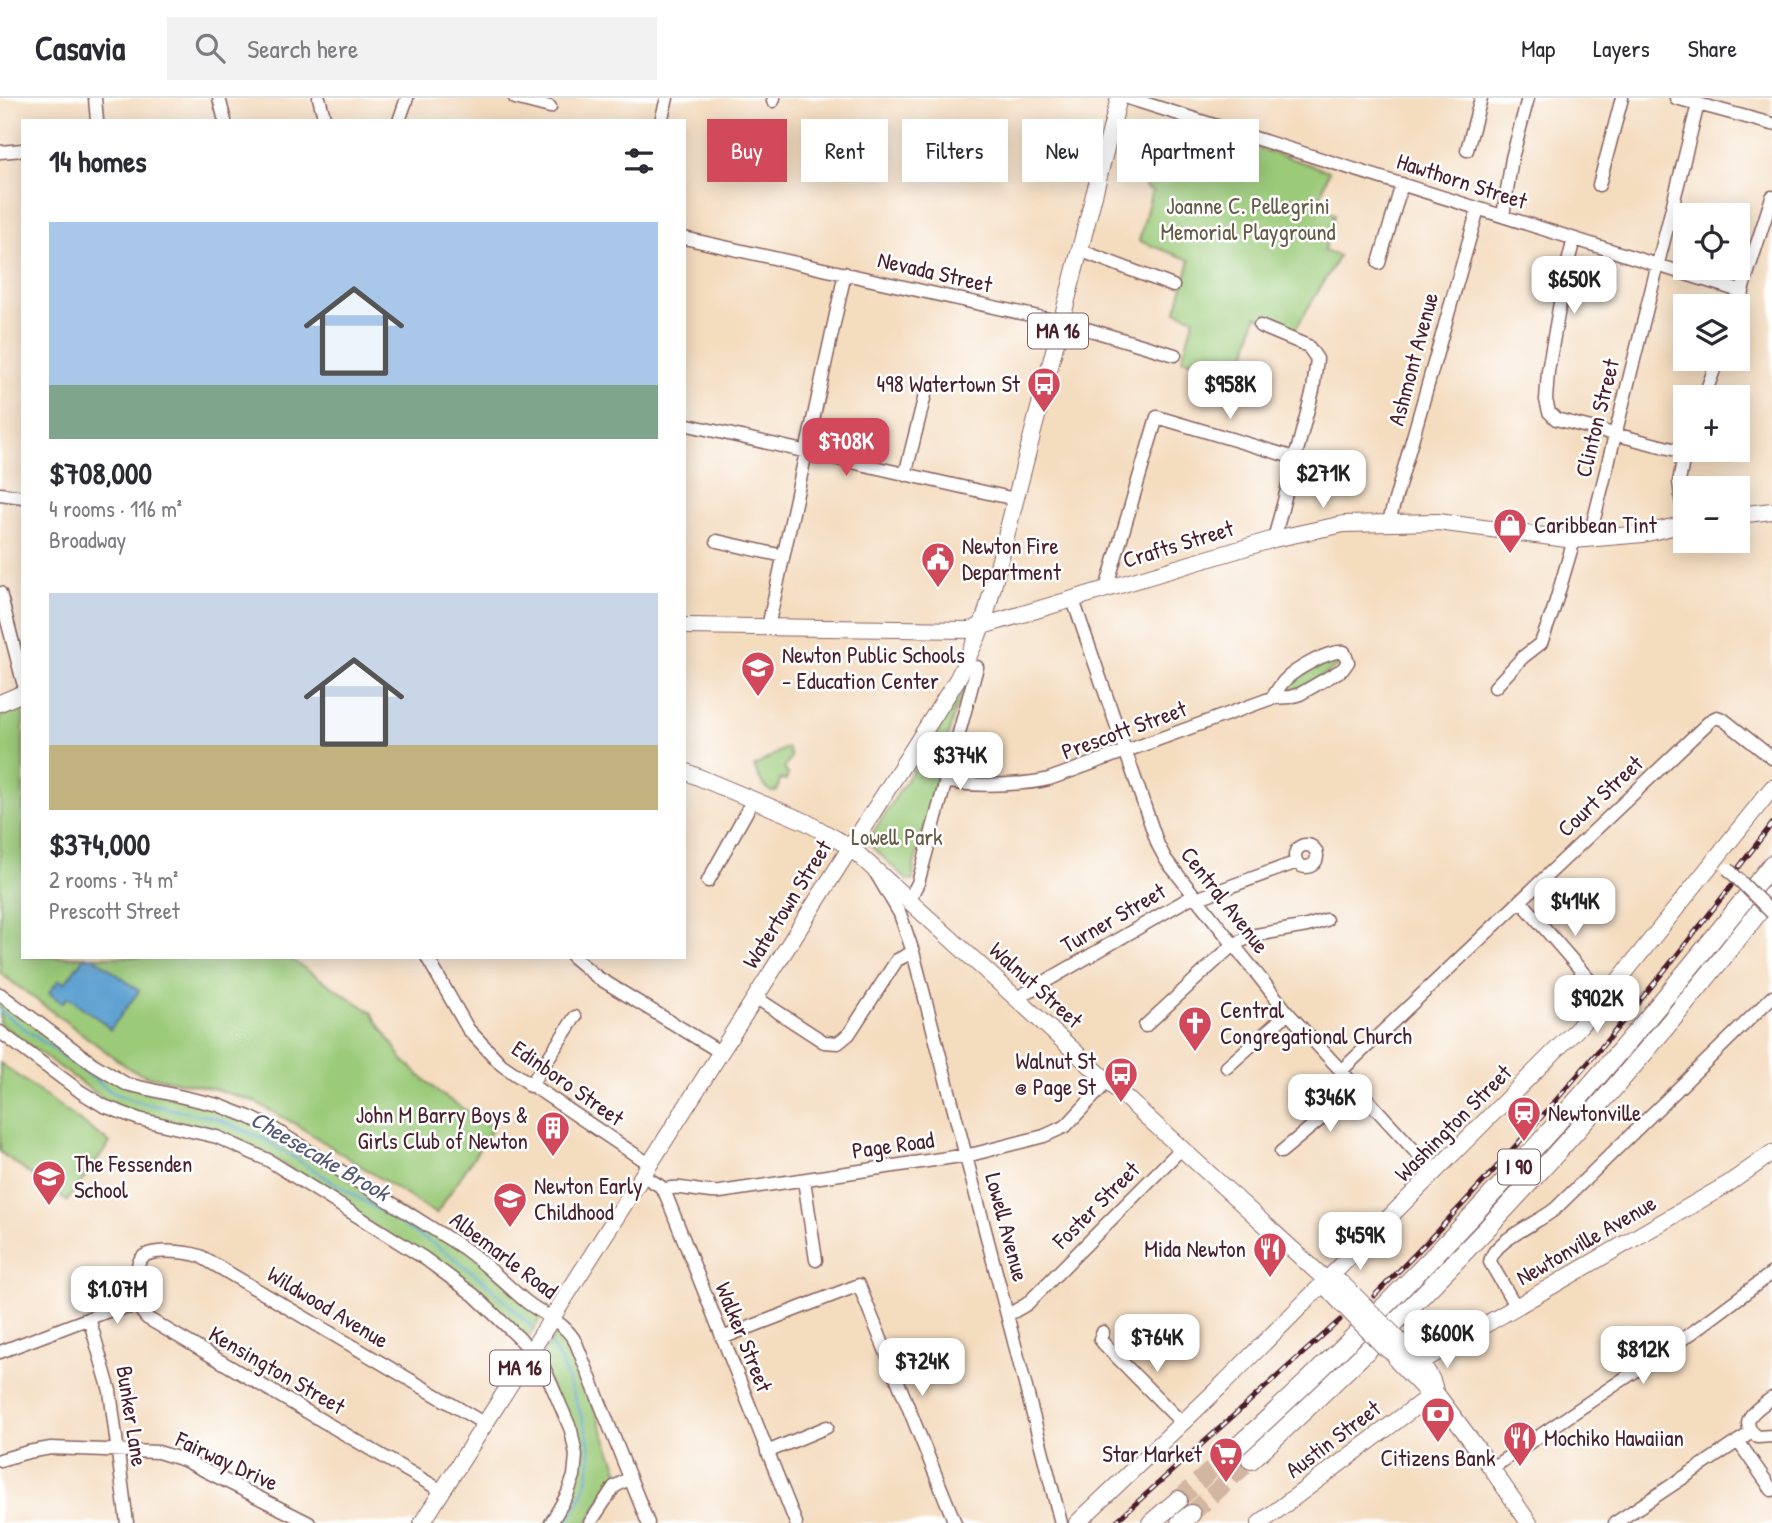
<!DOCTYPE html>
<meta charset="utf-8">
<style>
body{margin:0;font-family:"Patrick Hand",sans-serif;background:#f2f2f3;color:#2b2b33;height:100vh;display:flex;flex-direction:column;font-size:26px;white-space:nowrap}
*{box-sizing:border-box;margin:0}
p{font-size:23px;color:#7c7c81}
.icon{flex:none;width:38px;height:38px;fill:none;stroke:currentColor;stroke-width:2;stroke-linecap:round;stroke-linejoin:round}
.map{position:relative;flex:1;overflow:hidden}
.side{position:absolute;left:21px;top:21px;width:665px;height:840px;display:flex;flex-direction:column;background:#fff;border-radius:0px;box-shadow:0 4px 18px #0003}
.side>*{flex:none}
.top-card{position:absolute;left:707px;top:21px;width:665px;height:63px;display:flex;gap:14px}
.tools{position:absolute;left:1673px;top:105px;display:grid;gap:14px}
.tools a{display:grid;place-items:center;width:77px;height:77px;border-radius:0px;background:#fff;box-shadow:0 4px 18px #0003;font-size:35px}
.price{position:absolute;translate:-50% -60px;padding:0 16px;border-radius:14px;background:#fff;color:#222;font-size:23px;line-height:46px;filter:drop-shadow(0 2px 4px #0008)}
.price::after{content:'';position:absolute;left:50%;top:42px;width:21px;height:16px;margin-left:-10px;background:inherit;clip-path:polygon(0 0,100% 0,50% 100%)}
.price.current{background:#d1495b;color:#fff}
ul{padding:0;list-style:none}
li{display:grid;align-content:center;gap:14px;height:371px;padding:0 28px}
li span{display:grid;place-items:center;height:217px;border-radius:0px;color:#555}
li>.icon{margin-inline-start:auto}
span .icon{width:126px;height:126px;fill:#fffc;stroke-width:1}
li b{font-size:30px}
h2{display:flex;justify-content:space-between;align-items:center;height:84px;padding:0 28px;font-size:30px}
.chip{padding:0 24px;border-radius:0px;background:#fff;box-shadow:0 4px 18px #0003;font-size:24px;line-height:63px}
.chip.current{background:#d1495b;color:#fff}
header{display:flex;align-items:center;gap:42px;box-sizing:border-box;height:98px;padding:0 35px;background:#fff;border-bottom:2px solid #e1e1e2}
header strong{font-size:33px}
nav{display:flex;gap:38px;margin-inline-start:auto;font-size:24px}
.search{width:490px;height:63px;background:#f2f2f3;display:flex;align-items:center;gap:18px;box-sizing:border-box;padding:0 24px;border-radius:0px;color:#7c7c81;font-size:26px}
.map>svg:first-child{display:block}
.green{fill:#9bca79;stroke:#727452;stroke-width:2}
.water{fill:#5ea2d2;stroke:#54607e;stroke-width:2}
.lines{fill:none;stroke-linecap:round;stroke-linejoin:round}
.stream{stroke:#5ea2d2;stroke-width:2.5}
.highway-tunnel{stroke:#d2b6a1;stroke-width:18;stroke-dasharray:18 9;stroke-linecap:butt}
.minor-casing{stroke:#86615f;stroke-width:15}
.major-casing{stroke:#86615f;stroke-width:18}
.highway-casing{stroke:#86615f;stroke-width:20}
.minor{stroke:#fff;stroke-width:12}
.major{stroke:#fff;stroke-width:16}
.highway{stroke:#fff;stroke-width:18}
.rail-casing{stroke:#4a1f2b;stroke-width:5}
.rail{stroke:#fff;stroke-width:2.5;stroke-dasharray:8;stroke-linecap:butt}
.minor-bridge-casing{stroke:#86615f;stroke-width:15;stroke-linecap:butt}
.major-bridge-casing{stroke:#86615f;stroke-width:18;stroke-linecap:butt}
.minor-bridge{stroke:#fff;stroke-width:12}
.major-bridge{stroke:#fff;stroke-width:16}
.labels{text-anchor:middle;stroke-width:5;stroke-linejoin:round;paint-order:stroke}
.shield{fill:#fff;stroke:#80626b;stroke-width:2}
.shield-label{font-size:21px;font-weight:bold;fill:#4a1f2b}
.street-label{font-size:23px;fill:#4a1f2b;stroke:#fff}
.park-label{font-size:23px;fill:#665b46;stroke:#fff}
.poi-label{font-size:23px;fill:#4a1f2b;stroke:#fff;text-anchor:start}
.water-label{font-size:24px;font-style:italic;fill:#535a76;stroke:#fff}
</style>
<header>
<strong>Casavia</strong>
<div class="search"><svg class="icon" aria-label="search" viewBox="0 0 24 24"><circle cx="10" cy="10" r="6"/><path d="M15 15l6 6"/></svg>Search here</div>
<nav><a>Map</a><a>Layers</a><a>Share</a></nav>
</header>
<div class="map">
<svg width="1772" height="1425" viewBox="0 0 1772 1425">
<rect width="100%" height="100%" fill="#fff"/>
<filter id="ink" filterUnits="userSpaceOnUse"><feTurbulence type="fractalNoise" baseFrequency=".0143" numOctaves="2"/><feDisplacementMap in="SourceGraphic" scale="14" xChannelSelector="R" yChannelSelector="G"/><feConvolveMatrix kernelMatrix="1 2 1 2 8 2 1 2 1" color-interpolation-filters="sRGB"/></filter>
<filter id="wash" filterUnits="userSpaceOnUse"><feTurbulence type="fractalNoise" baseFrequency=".00686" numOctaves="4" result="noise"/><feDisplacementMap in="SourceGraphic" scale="28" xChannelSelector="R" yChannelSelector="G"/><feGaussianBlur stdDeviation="1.57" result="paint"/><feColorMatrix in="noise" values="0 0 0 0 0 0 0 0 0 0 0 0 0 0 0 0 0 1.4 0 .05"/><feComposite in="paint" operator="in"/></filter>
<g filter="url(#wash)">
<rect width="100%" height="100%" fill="#f4dcbf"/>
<path class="green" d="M1184,26l145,47 -12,36 18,7 -11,37 15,5 -44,74 -39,-14 -15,60 -59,-17 12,-41 -18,-7 14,-51 -51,-19 13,-51 -7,-3 8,-23 17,4z
M1332,561l6,3 -1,5 -46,26 -6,-2 2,-7z
M971,571l-9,32 -7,9 -41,155 -1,16h-5l-41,-39 91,-143z
M23,608v251h264l84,55 32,48 36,33 54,35 -57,86 -144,-92 -39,-21 -38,-12 -67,-13 -18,-7 -130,-96v-256z
M787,649l4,10 -7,12 4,5 -2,6 -6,-1 -3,12 -6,1 -9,-9 -8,-16z
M0,895l126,91 123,33 216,132 79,63 -19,31 -12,-16 -201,-146 -69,-40 -34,-12 -76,-16 -22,-9 -111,-80z
M0,965l110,80 -43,58 -67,-49z
M557,1233l10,7 52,134 -32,51h-37l17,-28 9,-44 -37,-92z"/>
<path class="water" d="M84,859h10l45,34 -29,39 -6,-7 -36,-26 -6,6 -13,-10 10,-13 6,3z"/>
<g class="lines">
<path class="stream" d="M0,913l115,83 27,9 73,15 49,21 185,115 35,27 48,46
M550,1247c11,12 15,29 21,44 23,55 29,81 -4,134"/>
</g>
</g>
<g filter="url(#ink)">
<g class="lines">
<path class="highway-tunnel" d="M1178,1402l60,-54
M1191,1416l60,-54"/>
<g class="minor-casing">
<path id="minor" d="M95,0l2,23
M219,0l6,23
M319,0l6,23
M515,0l35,9
M1128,0l615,194
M1676,0l96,26
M773,3l1,-3
M399,23l8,-23
M661,23l6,-23
M1467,52l14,-52
M0,54l23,-2
M1599,87l23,-87
M1503,118l9,-58 16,-60
M684,140l386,86 105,31
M1574,141l-9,35 -17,97 -2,29 3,12 7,7 128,33
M1079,152l94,36
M1379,165l23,-79
M1737,208l35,-109
M1260,228l48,20 9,13 -4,31 -39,149
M1704,299l14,-38
M684,326l331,75
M905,377l21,-84
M0,396l23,3
M1389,423l89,-312
M1685,427l-6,-43 6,-32
M1589,441l109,-435
M717,443l66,15
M1106,491l51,-172 138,41
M0,495l23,89
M1073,502l85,245 8,15 122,153 147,160
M768,529l77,-354
M1495,589l28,-30 18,-14 12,-32 21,-71
M945,683c24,6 81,4 104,-2l223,-81 18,-1 10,-3 43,-25 5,-7 -4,-10c-15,-2 -48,17 -59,28 -5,5 -9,12 -13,18
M1295 758a11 11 0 1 1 22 0a11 11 0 1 1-22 0Z
M877,777l23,39 13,38 148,571
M708,783l45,-81
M1196,801l101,-37
M909,802l9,-17 59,-216
M1520,802l85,98
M427,859l41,72 34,36 147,99
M573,859l24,20 123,75
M0,896l93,70 33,20 92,21 31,12 25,12 191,120c21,15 38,33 58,50 18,16 41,21 53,44l72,180
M755,899l69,45 14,1 11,-9 48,-74 16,-8
M1017,900l176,-102
M1145,928l89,-82 22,-9 51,-9 19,-6
M0,934l81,60 23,14 35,13 78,18 51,23 156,98 50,37 45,43 23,25 29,67 5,25 -2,21 -7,19 -16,28
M1227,969l61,-54
M1341,973l370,-351 6,-3 7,3 48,38
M530,988l45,-69
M1281,1054l76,-63
M642,1077l18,11 6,9 130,328
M804,1082l12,80
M663,1092c15,-7 38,4 57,2l254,-38 70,-18 22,-10 42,-45
M1516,1209l-26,-45c2,-21 48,-39 65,-53l217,-212
M1008,1217l19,-11 154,-155
M89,1220l21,73 17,132
M1103,1234l-3,7 4,5 79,80
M722,1240l137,-53 96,238
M0,1254l111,-42 28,-4
M1772,1300c-14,10 -37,23 -14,39l14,-1
M1738,1343l34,49
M767,1354l60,-25
M0,1362l28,-8 23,-4 107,4 26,8 125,63
M1492,1370l201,-136 79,-59
M442,1393l-295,-173c-10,-9 -8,-19 -9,-32 0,-8 -3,-20 3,-27 8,-12 47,-7 59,-3l285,168
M590,1425l24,-36 16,-9
M1615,1425l137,-91"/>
</g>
<g class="major-casing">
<path id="major" d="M1738,417l34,-4
M684,528l285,4 305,-91 70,-15 94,-2 136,18 69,-6 42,-10
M0,605l23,-10
M684,673l122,51 44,25 476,433 4,11 14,15
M1326,1182l15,3 13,12
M1396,1239c14,15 37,33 39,55l50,67 44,64
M1384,1249l21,15 14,1 309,-179 44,-31
M1397,1263l27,28 11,3
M422,1425l536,-845 20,-42 9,-26 132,-512
M1077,1425l148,-141 353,-354 41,-48 153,-192
M1260,1425l175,-131"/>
</g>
<g class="highway-casing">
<path id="highway" d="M1238,1348c196,-178 372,-373 534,-582
M1251,1362c190,-173 364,-362 521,-565
M1151,1425l27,-23
M1180,1425l11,-9"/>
</g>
<use href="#minor" class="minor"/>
<use href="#major" class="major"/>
<use href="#highway" class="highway"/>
<g class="rail-casing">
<path id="rail" d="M1739,769l33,-43
M1374,1198c129,-129 246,-266 357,-410
M1114,1425l226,-203"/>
</g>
<use href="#rail" class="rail"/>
<g class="minor-bridge-casing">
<path id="minor-bridge" d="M1728,771l44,44"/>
</g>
<g class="major-bridge-casing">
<path id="major-bridge" d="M1354,1197l42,42
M1344,1208l40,41"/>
</g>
<use href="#minor-bridge" class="minor-bridge"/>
<use href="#major-bridge" class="major-bridge"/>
</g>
</g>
<defs>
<g id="bus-pin" transform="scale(1.75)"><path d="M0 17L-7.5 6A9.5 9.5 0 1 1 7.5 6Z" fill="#d1495b" stroke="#fff"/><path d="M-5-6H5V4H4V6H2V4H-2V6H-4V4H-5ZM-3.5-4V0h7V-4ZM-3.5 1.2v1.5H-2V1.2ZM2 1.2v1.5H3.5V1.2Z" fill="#fff"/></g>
<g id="shop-pin" transform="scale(1.75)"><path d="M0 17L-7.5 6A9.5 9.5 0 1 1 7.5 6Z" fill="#d1495b" stroke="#fff"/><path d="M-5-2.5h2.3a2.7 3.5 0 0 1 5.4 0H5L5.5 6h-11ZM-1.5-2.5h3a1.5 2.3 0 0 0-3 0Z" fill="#fff"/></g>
<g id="civic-pin" transform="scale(1.75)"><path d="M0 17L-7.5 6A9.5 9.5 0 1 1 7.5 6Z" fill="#d1495b" stroke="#fff"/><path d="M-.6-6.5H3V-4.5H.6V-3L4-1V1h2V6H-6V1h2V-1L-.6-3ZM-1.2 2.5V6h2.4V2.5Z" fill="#fff"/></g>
<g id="school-pin" transform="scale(1.75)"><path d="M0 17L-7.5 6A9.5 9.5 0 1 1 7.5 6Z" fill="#d1495b" stroke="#fff"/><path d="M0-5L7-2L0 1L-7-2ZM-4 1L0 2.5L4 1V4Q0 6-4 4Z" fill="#fff"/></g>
<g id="church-pin" transform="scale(1.75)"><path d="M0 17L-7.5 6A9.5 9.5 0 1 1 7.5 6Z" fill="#d1495b" stroke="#fff"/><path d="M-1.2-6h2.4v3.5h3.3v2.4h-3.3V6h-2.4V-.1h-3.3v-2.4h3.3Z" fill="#fff"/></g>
<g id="station-pin" transform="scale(1.75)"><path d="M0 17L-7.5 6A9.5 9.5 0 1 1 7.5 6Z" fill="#d1495b" stroke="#fff"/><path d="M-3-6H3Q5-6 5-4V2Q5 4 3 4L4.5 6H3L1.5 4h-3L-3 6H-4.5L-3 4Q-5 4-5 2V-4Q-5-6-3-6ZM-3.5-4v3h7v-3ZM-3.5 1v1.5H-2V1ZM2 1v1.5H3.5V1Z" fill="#fff"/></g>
<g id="building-pin" transform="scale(1.75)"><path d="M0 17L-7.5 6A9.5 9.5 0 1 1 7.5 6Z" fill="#d1495b" stroke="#fff"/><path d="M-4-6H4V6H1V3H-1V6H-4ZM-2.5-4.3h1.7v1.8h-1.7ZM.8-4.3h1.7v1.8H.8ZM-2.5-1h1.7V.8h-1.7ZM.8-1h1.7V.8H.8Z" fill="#fff"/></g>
<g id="restaurant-pin" transform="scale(1.75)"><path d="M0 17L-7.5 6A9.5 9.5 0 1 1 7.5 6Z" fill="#d1495b" stroke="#fff"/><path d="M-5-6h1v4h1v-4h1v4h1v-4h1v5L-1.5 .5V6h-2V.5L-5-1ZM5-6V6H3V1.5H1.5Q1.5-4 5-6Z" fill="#fff"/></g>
<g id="bank-pin" transform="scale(1.75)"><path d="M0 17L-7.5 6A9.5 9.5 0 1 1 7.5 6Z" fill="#d1495b" stroke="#fff"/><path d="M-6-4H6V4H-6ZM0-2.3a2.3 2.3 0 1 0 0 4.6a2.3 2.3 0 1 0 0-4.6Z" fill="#fff"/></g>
<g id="supermarket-pin" transform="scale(1.75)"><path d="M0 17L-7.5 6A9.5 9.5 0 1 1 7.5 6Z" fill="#d1495b" stroke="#fff"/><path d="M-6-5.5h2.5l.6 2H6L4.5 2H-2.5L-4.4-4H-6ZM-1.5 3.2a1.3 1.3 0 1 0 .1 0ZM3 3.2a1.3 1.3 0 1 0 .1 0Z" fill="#fff"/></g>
</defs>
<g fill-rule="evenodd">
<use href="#bus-pin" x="1044" y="286"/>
<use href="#shop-pin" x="1510" y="427"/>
<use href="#civic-pin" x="938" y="461"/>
<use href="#school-pin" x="758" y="570"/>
<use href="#church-pin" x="1195" y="925"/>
<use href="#bus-pin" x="1121" y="976"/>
<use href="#station-pin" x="1524" y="1015"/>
<use href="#building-pin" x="553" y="1030"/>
<use href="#school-pin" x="49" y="1079"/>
<use href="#school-pin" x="510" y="1101"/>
<use href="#restaurant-pin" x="1270" y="1151"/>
<use href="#bank-pin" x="1438" y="1316"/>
<use href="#restaurant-pin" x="1520" y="1340"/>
<use href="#supermarket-pin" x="1226" y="1356"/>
</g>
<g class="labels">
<g class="shield">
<rect x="1028" y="215.5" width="60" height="35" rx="5"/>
<rect x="1498" y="1051.5" width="42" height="35" rx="5"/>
<rect x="490" y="1252.5" width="60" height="35" rx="5"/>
</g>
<g class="shield-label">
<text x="1058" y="240">MA 16</text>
<text x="1519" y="1076">I 90</text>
<text x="520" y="1277">MA 16</text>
</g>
<g class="street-label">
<text transform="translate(1462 83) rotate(18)" y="8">Hawthorn Street</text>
<text transform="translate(935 174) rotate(13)" y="8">Nevada Street</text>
<text transform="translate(1413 261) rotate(-75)" y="8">Ashmont Avenue</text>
<text transform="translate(1597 320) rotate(-76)" y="8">Clinton Street</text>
<text transform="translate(1178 446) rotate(-17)" y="8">Crafts Street</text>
<text transform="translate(1124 632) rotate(-20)" y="8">Prescott Street</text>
<text transform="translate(1600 698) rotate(-43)" y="8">Court Street</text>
<text transform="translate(1225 802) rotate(52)" y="8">Central Avenue</text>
<text transform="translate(787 806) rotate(-58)" y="8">Watertown Street</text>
<text transform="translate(1113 820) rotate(-30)" y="8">Turner Street</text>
<text transform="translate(1036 887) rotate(42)" y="8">Walnut Street</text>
<text transform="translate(568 985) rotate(35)" y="8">Edinboro Street</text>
<text transform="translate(1453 1025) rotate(-45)" y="8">Washington Street</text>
<text transform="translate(893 1047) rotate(-8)" y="8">Page Road</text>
<text transform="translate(1096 1107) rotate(-45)" y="8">Foster Street</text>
<text transform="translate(1007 1129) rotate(75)" y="8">Lowell Avenue</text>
<text transform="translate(1586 1142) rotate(-30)" y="8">Newtonville Avenue</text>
<text transform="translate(504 1157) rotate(37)" y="8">Albemarle Road</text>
<text transform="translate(328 1209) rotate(31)" y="8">Wildwood Avenue</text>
<text transform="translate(744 1239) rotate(68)" y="8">Walker Street</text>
<text transform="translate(277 1272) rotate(30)" y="8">Kensington Street</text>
<text transform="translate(132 1318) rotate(81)" y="8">Bunker Lane</text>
<text transform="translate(1333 1341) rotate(-37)" y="8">Austin Street</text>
<text transform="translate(227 1363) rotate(25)" y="8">Fairway Drive</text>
</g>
<g class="park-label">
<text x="1248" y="116">Joanne C. Pellegrini<tspan x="1248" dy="26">Memorial Playground</tspan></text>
<text x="897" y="747">Lowell Park</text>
</g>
<g class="poi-label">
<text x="1020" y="294" text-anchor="end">498 Watertown St</text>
<text x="1534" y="435">Caribbean Tint</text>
<text x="962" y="456">Newton Fire<tspan x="962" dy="26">Department</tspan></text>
<text x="782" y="565">Newton Public Schools<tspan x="782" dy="26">- Education Center</tspan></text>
<text x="1220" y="920">Central<tspan x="1220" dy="26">Congregational Church</tspan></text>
<text x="1096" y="971" text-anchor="end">Walnut St<tspan x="1096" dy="26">@ Page St</tspan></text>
<text x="1548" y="1023">Newtonville</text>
<text x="528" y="1025" text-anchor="end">John M Barry Boys &amp;<tspan x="528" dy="26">Girls Club of Newton</tspan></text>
<text x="74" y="1074">The Fessenden<tspan x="74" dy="26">School</tspan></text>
<text x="534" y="1096">Newton Early<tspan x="534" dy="26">Childhood</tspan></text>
<text x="1246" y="1159" text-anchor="end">Mida Newton</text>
<text x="1544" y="1348">Mochiko Hawaiian</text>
<text x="1202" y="1364" text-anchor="end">Star Market</text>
<text x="1438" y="1368" text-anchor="middle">Citizens Bank</text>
</g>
<g class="water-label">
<text transform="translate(320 1058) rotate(30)" y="8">Cheesecake Brook</text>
</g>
</g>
</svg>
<div class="tools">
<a><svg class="icon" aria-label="locate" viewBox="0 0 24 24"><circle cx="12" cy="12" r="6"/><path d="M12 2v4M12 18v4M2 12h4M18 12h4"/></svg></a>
<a><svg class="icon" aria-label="layers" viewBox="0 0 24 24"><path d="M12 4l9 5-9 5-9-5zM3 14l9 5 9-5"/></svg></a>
<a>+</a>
<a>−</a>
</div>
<b class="price" style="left:1574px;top:218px">$650K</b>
<b class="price" style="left:1230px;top:323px">$958K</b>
<b class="price current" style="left:846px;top:380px">$708K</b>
<b class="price" style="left:1323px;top:412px">$271K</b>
<b class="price" style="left:960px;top:694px">$374K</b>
<b class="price" style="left:1575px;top:840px">$414K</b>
<b class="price" style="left:1597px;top:937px">$902K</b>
<b class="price" style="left:1330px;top:1036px">$346K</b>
<b class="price" style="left:1360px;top:1174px">$459K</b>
<b class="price" style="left:117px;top:1228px">$1.07M</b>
<b class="price" style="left:1447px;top:1272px">$600K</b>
<b class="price" style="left:1157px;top:1276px">$764K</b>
<b class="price" style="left:1643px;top:1288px">$812K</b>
<b class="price" style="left:922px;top:1300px">$724K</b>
<div class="top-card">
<a class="chip current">Buy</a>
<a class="chip">Rent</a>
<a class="chip">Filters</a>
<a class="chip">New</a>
<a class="chip">Apartment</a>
</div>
<section class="side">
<h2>14 homes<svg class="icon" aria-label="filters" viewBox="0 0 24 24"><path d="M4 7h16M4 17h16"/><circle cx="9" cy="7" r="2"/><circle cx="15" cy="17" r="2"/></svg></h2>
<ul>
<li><span style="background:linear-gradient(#a9c7e8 75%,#7fa58c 0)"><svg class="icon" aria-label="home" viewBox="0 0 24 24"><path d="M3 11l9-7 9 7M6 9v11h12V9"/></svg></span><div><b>$708,000</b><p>4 rooms · 116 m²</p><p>Broadway</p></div></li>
<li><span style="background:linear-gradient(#c9d6e8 70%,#c2b280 0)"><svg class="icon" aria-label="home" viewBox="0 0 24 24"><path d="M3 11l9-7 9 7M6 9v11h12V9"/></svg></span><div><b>$374,000</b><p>2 rooms · 74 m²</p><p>Prescott Street</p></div></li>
</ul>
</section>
</div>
